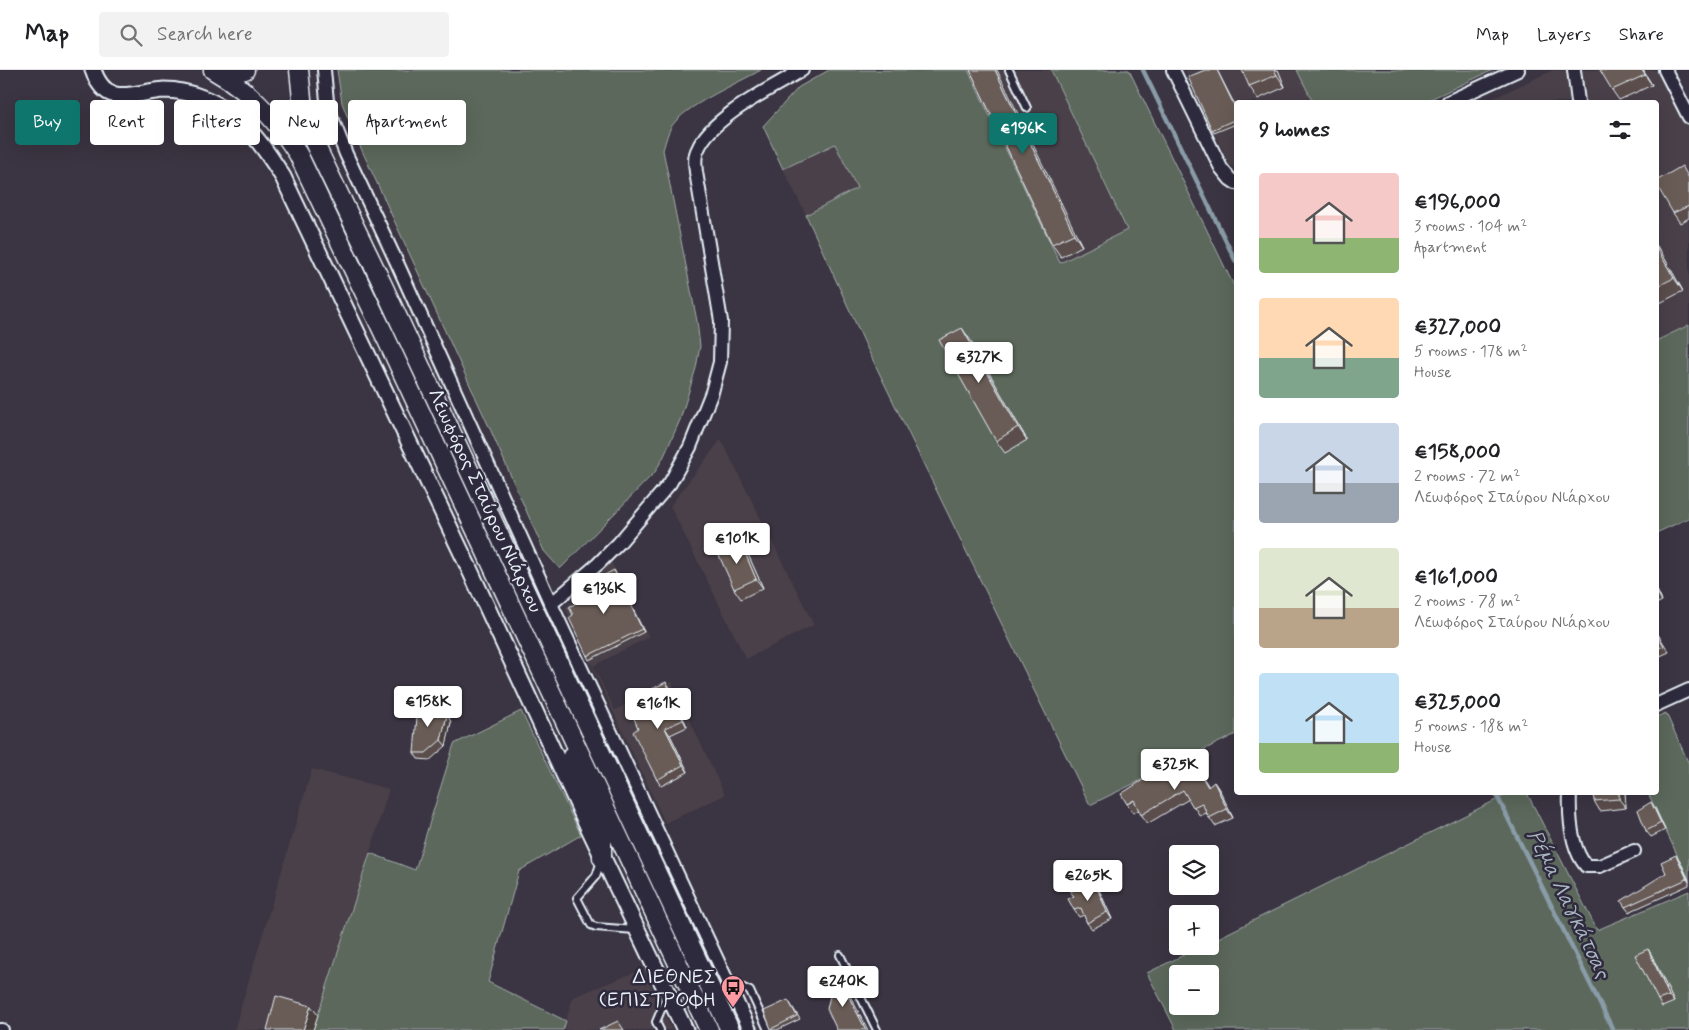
<!DOCTYPE html>
<meta charset="utf-8">
<style>
body{margin:0;font-family:Mynerve,sans-serif;background:#f2f2f2;color:#202124;height:100vh;display:flex;flex-direction:column;font-size:19px;white-space:nowrap}
*{box-sizing:border-box;margin:0}
p{font-size:16px;color:#757577}
.icon{flex:none;width:28px;height:28px;fill:none;stroke:currentColor;stroke-width:2;stroke-linecap:round;stroke-linejoin:round}
.map{position:relative;flex:1;overflow:hidden}
.drawer{position:absolute;left:1234px;top:30px;width:425px;height:695px;display:flex;flex-direction:column;background:#fff;border-radius:5px;box-shadow:0 5px 20px #0002}
.drawer>*{flex:none}
.top-card{position:absolute;left:15px;top:30px;width:475px;height:45px;display:flex;gap:10px}
.tools{position:absolute;left:1169px;top:775px;display:grid;gap:10px}
.tools a{display:grid;place-items:center;width:50px;height:50px;border-radius:5px;background:#fff;box-shadow:0 5px 20px #0002;font-size:25px}
.price{position:absolute;translate:-50% -42px;padding:0 11px;border-radius:5px;background:#fff;color:#222;font-size:16px;line-height:32px;filter:drop-shadow(0 1px 2px #0008)}
.price::after{content:'';position:absolute;left:50%;top:30px;width:15px;height:11px;margin-left:-8px;background:inherit;clip-path:polygon(0 0,100% 0,50% 100%)}
.price.on{background:#0f766e;color:#fff}
ul{padding:0;list-style:none}
li{display:flex;align-items:center;gap:15px;height:125px;padding:0 25px}
li span{display:grid;place-items:center;flex:none;width:140px;height:100px;border-radius:5px;color:#555}
li>.icon{margin-inline-start:auto}
span .icon{width:60px;height:60px;fill:#fffc;stroke-width:1}
li b{font-size:21px}
h2{display:flex;justify-content:space-between;align-items:center;height:60px;padding:0 25px;font-size:21px}
.tag{padding:0 18px;border-radius:5px;background:#fff;box-shadow:0 5px 20px #0002;font-size:18px;line-height:45px}
.tag.on{background:#0f766e;color:#fff}
header{display:flex;align-items:center;gap:30px;box-sizing:border-box;height:70px;padding:0 25px;background:#fff;border-bottom:1px solid #e0e0e0}
header strong{font-size:24px}
nav{display:flex;gap:28px;margin-inline-start:auto;font-size:18px}
.search{width:350px;height:45px;background:#f2f2f2;display:flex;align-items:center;gap:12px;box-sizing:border-box;padding:0 18px;border-radius:5px;color:#757577;font-size:19px}
.map>svg:first-child{display:block}
.built{fill:#494048}
.green{fill:#5c675b;stroke:#a2acaa;fill-rule:evenodd}
.lines{fill:none;stroke-linecap:round;stroke-linejoin:round}
.stream{stroke:#899ca8;stroke-width:4.5}
.service-casing{stroke:#e8f1f8;stroke-width:10}
.minor-casing{stroke:#e8f1f8;stroke-width:16}
.tertiary-casing{stroke:#e8f1f8;stroke-width:19}
.secondary-casing{stroke:#e8f1f8;stroke-width:21}
.service{stroke:#2f2a3d;stroke-width:6}
.minor{stroke:#2f2a3d;stroke-width:12}
.tertiary{stroke:#2f2a3d;stroke-width:15}
.secondary{stroke:#2f2a3d;stroke-width:18}
.wall{fill:#5a4e4b;stroke:#e8f1f8}
.shaded-wall{fill:#4a403d;stroke:#e8f1f8}
.building{fill:#695b57;stroke:#e8f1f8}
.labels{text-anchor:middle;stroke-width:5;stroke-linejoin:round;paint-order:stroke}
.street-label{font-size:20px;fill:#e8f1f8;stroke:#2f2a3d}
.poi-label{font-size:20px;fill:#e8f1f8;stroke:#2f2a3d;text-anchor:end}
.water-label{font-size:21px;font-style:italic;fill:#a9b8c2;stroke:#2f2a3d}
</style>
<header>
<strong>Map</strong>
<div class="search"><svg class="icon" aria-label="search" viewBox="0 0 24 24"><circle cx="10" cy="10" r="6"/><path d="M15 15l6 6"/></svg>Search here</div>
<nav><a>Map</a><a>Layers</a><a>Share</a></nav>
</header>
<div class="map">
<svg width="1689" height="960" viewBox="0 0 1689 960">
<rect width="100%" height="100%" fill="#3b3442"/>
<filter id="ink" filterUnits="userSpaceOnUse"><feTurbulence type="fractalNoise" baseFrequency=".02" numOctaves="2"/><feDisplacementMap in="SourceGraphic" scale="10" xChannelSelector="R" yChannelSelector="G"/><feConvolveMatrix kernelMatrix="1 2 1 2 8 2 1 2 1" color-interpolation-filters="sRGB"/></filter>
<g filter="url(#ink)">
<path class="built" d="M968,0h83l76,160 -67,33z
M1185,0h112l16,32h-77v66l-7,-4z
M1553,0h112l24,47v208l-33,16v-239h-171z
M835,74l22,45 -51,26 -23,-46z
M721,369l93,186 -68,34 -76,-153z
M611,492l38,75 -56,29 22,44 57,-28 53,113 -60,28 -100,-215z
M312,699l77,20 -19,64 -57,177h-79z
M643,899l29,61h-109l10,-33z"/>
<path class="green" d="M337,0h424c-23,13 -70,33 -86,52 -7,7 -9,19 -12,28l34,171 3,25 -4,22 -16,52 -16,36 -9,16 -95,97 -16,-18 -53,-120 -138,-300 -11,-28z
M829,0h139l92,193 67,-33 -76,-160h78l107,220v444l-146,71 -223,-457 -61,-133 51,-27 -22,-44 -52,25 -20,-43 36,-39z
M1297,0h196l-69,32h-111z
M1689,255v193l-33,15v-192z
M521,641l60,124 -62,36 -31,111 78,39 -3,9h-250l57,-177 45,17 39,-126z
M1666,643l23,51v116l-41,-87 8,-1v-75z
M1505,723h22l70,137 92,-39v139h-513l-29,-57 55,-27h8v-4l296,-147zM1178,904h32v32h-32z"/>
<g class="lines">
<path class="stream" d="M1143,0l93,192
M1495,722l118,238"/>
<g class="service-casing">
<path id="service" d="M1009,0l18,38
M601,791l-5,15 -19,22 14,27 5,2 39,3
M840,885l37,75
M729,911l21,10 18,39
M660,960l-4,-8 11,-26"/>
</g>
<g class="minor-casing">
<path id="minor" d="M324,0l3,31 4,15 15,38 52,111 153,339 199,426
M1173,0l48,98 9,11 6,4
M1574,0l4,32
M1665,0l24,47
M1448,32l70,-32
M551,534l47,-40 21,-21 51,-60 20,-36 22,-55 8,-30 1,-41 -25,-149c-1,-8 -2,-16 2,-23 13,-32 74,-61 104,-79
M1656,635l33,-15
M1570,722c-1,24 0,55 16,74h14l34,-15
M0,960h2"/>
</g>
<g class="tertiary-casing">
<path id="tertiary" d="M93,0c14,40 40,22 71,20 13,0 29,4 41,9 36,14 58,46 78,78l185,389 117,254 100,210"/>
</g>
<g class="secondary-casing">
<path id="secondary" d="M213,0c36,20 63,49 85,84l87,182 324,694
M219,0l14,2 12,-2
M299,0l4,38 11,34 65,135 351,753
M572,686l8,25 22,52v25"/>
</g>
<use href="#service" class="service"/>
<use href="#minor" class="minor"/>
<use href="#tertiary" class="tertiary"/>
<use href="#secondary" class="secondary"/>
</g>
<path class="wall" d="M970,0l112,176 -21,11 -9,-13z
M1278,0l7,17 -27,12 -9,-13z
M1643,0l9,15 -33,15 -7,-10z
M1236,37v17l-22,9 -2,-3z
M1689,106v42l-9,5 -7,-10z
M1656,175l5,7 22,39 -27,14z
M971,271l56,99 -22,13 -9,-12z
M740,471l6,9 17,38 -22,11 -7,-10z
M616,504l28,58 -55,28 -2,-4 -4,-57 8,-9z
M1656,518l6,13 -6,3z
M1656,561l13,21 -13,6z
M666,612l5,7 16,38 -17,8 18,37 -27,14 -4,-6 -19,-52z
M444,641l-1,4h4l4,7 -5,24 -16,14 -12,-1 -4,-6z
M1201,704l8,13 5,-5 6,9 13,27 -18,8 -9,-13 -6,3 -11,-17 -42,25 -8,-14 -6,3 -6,-9 49,-26z
M1625,722l1,16 -26,3 -6,-10z
M1655,738l10,22 -14,7 -5,-6z
M1676,785l4,6 9,19v5l-60,27 -4,-5 41,-34z
M1083,819l16,1 13,29 -20,10 -5,-6 -3,-8 -5,2 -5,-7 -1,-14z
M1648,879l4,7 22,46 -12,5 -4,-7z
M790,933l10,16 -23,11h-5l-1,-1z"/>
<path class="shaded-wall" d="M995,0h2l85,176 -8,-12z
M1217,0l19,37v2z
M1274,0h4l7,17 -8,-12z
M1642,0h1l9,15 -7,-10z
M1656,175l5,7 22,39 -9,-13 -18,-31z
M962,258l9,13 56,99 -9,-13z
M740,471l6,9 17,38 -7,-9z
M614,500l2,4 28,58 -2,-3z
M1656,518l6,13 -6,-10z
M666,612l5,7 16,38 -4,-7z
M439,635l5,6 -2,10 -5,-6z
M447,645l4,7 -5,24 -5,-6z
M665,658l5,7 18,37 -5,-7z
M1214,712l6,9 13,27 -6,-9z
M1619,722h6l1,16 -7,-9z
M1651,732l4,6 10,22 -4,-7z
M1676,785l4,6 9,21 -2,-3z
M1095,813l4,7 13,29 -5,-7z
M1648,879l4,7 22,46 -5,-6z
M839,908l7,10 22,42h-2z
M311,936l7,9 -5,15h-10z"/>
<path class="building" d="M970,0h25l79,164 -22,10z
M1205,0h12l19,39v10l-24,11 -24,-53z
M1242,0h32l3,5 -28,11z
M1600,0h42l3,5 -33,15z
M1682,96l7,12v28l-16,7 -17,-29v-3z
M1656,177l18,31 -18,9z
M962,258l56,99 -22,14 -57,-101z
M740,471l16,38 -22,10 -17,-38z
M614,500l28,59 -55,27 -18,-38 4,-3 -4,-8 14,-8 -2,-4 10,-5 -3,-6z
M1656,562l8,14 -8,3z
M666,612l17,38 -18,8 18,37 -26,15 -24,-48 5,-4 -5,-12 14,-6 -7,-15z
M418,634l21,1 -2,10h10l-6,25 -15,13h-12z
M1166,695l10,13 19,-13 13,22 6,-5 13,27 -18,9 -7,-15 -9,4 -10,-17 -42,25 -7,-15 -7,4 -6,-10z
M1593,722h26v7l-25,2z
M1651,732l10,21 -15,8 -8,-21z
M1676,785l11,24 -62,28 -4,-6 45,-28 -5,-11z
M1095,813l12,29 -20,11 -6,-15 -7,2 -6,-11 6,-3 -4,-4 11,-5 2,2z
M1648,879l21,47 -11,4 -23,-45z
M839,908l27,52h-29l-10,-21 3,-13 -5,-10z
M276,926l35,10 -8,24h-36z
M788,930l9,16 -26,13 -7,-18z
M618,951l6,9h-25z"/>
</g>
<defs>
<g id="bus-pin" transform="scale(1.25)"><path d="M0 17L-7.5 6A9.5 9.5 0 1 1 7.5 6Z" fill="#ff9aa2" stroke="#2f2a3d"/><path d="M-5-6H5V4H4V6H2V4H-2V6H-4V4H-5ZM-3.5-4V0h7V-4ZM-3.5 1.2v1.5H-2V1.2ZM2 1.2v1.5H3.5V1.2Z" fill="#111"/></g>
</defs>
<g fill-rule="evenodd">
<use href="#bus-pin" x="733" y="917"/>
</g>
<g class="labels">
<g class="street-label">
<text transform="translate(486 430) rotate(65)" y="7">Λεωφόρος Σταύρου Νιάρχου</text>
</g>
<g class="poi-label">
<text x="716" y="913">ΔΙΕΘΝΕΣ<tspan x="716" dy="23">(ΕΠΙΣΤΡΟΦΗ</tspan></text>
</g>
<g class="water-label">
<text transform="translate(1569 834) rotate(64)" y="7">Ρέμα Λαγκάτσας</text>
</g>
</g>
</svg>
<div class="tools">
<a><svg class="icon" aria-label="layers" viewBox="0 0 24 24"><path d="M12 4l9 5-9 5-9-5zM3 14l9 5 9-5"/></svg></a>
<a>+</a>
<a>−</a>
</div>
<b class="price on" style="left:1023px;top:85px">€196K</b>
<b class="price" style="left:979px;top:314px">€327K</b>
<b class="price" style="left:737px;top:495px">€101K</b>
<b class="price" style="left:604px;top:545px">€136K</b>
<b class="price" style="left:428px;top:658px">€158K</b>
<b class="price" style="left:658px;top:660px">€161K</b>
<b class="price" style="left:1175px;top:721px">€325K</b>
<b class="price" style="left:1088px;top:832px">€265K</b>
<b class="price" style="left:843px;top:938px">€240K</b>
<div class="top-card">
<a class="tag on">Buy</a>
<a class="tag">Rent</a>
<a class="tag">Filters</a>
<a class="tag">New</a>
<a class="tag">Apartment</a>
</div>
<section class="drawer">
<h2>9 homes<svg class="icon" aria-label="filters" viewBox="0 0 24 24"><path d="M4 7h16M4 17h16"/><circle cx="9" cy="7" r="2"/><circle cx="15" cy="17" r="2"/></svg></h2>
<ul>
<li><span style="background:linear-gradient(#f6c9c9 65%,#8fb573 0)"><svg class="icon" aria-label="home" viewBox="0 0 24 24"><path d="M3 11l9-7 9 7M6 9v11h12V9"/></svg></span><div><b>€196,000</b><p>3 rooms · 104 m²</p><p>Apartment</p></div></li>
<li><span style="background:linear-gradient(#ffd9b3 60%,#7fa58c 0)"><svg class="icon" aria-label="home" viewBox="0 0 24 24"><path d="M3 11l9-7 9 7M6 9v11h12V9"/></svg></span><div><b>€327,000</b><p>5 rooms · 178 m²</p><p>House</p></div></li>
<li><span style="background:linear-gradient(#c9d6e8 60%,#9aa5b1 0)"><svg class="icon" aria-label="home" viewBox="0 0 24 24"><path d="M3 11l9-7 9 7M6 9v11h12V9"/></svg></span><div><b>€158,000</b><p>2 rooms · 72 m²</p><p>Λεωφόρος Σταύρου Νιάρχου</p></div></li>
<li><span style="background:linear-gradient(#dfe7d0 60%,#b9a48a 0)"><svg class="icon" aria-label="home" viewBox="0 0 24 24"><path d="M3 11l9-7 9 7M6 9v11h12V9"/></svg></span><div><b>€161,000</b><p>2 rooms · 78 m²</p><p>Λεωφόρος Σταύρου Νιάρχου</p></div></li>
<li><span style="background:linear-gradient(#bfe0f5 70%,#8fb573 0)"><svg class="icon" aria-label="home" viewBox="0 0 24 24"><path d="M3 11l9-7 9 7M6 9v11h12V9"/></svg></span><div><b>€325,000</b><p>5 rooms · 188 m²</p><p>House</p></div></li>
</ul>
</section>
</div>
